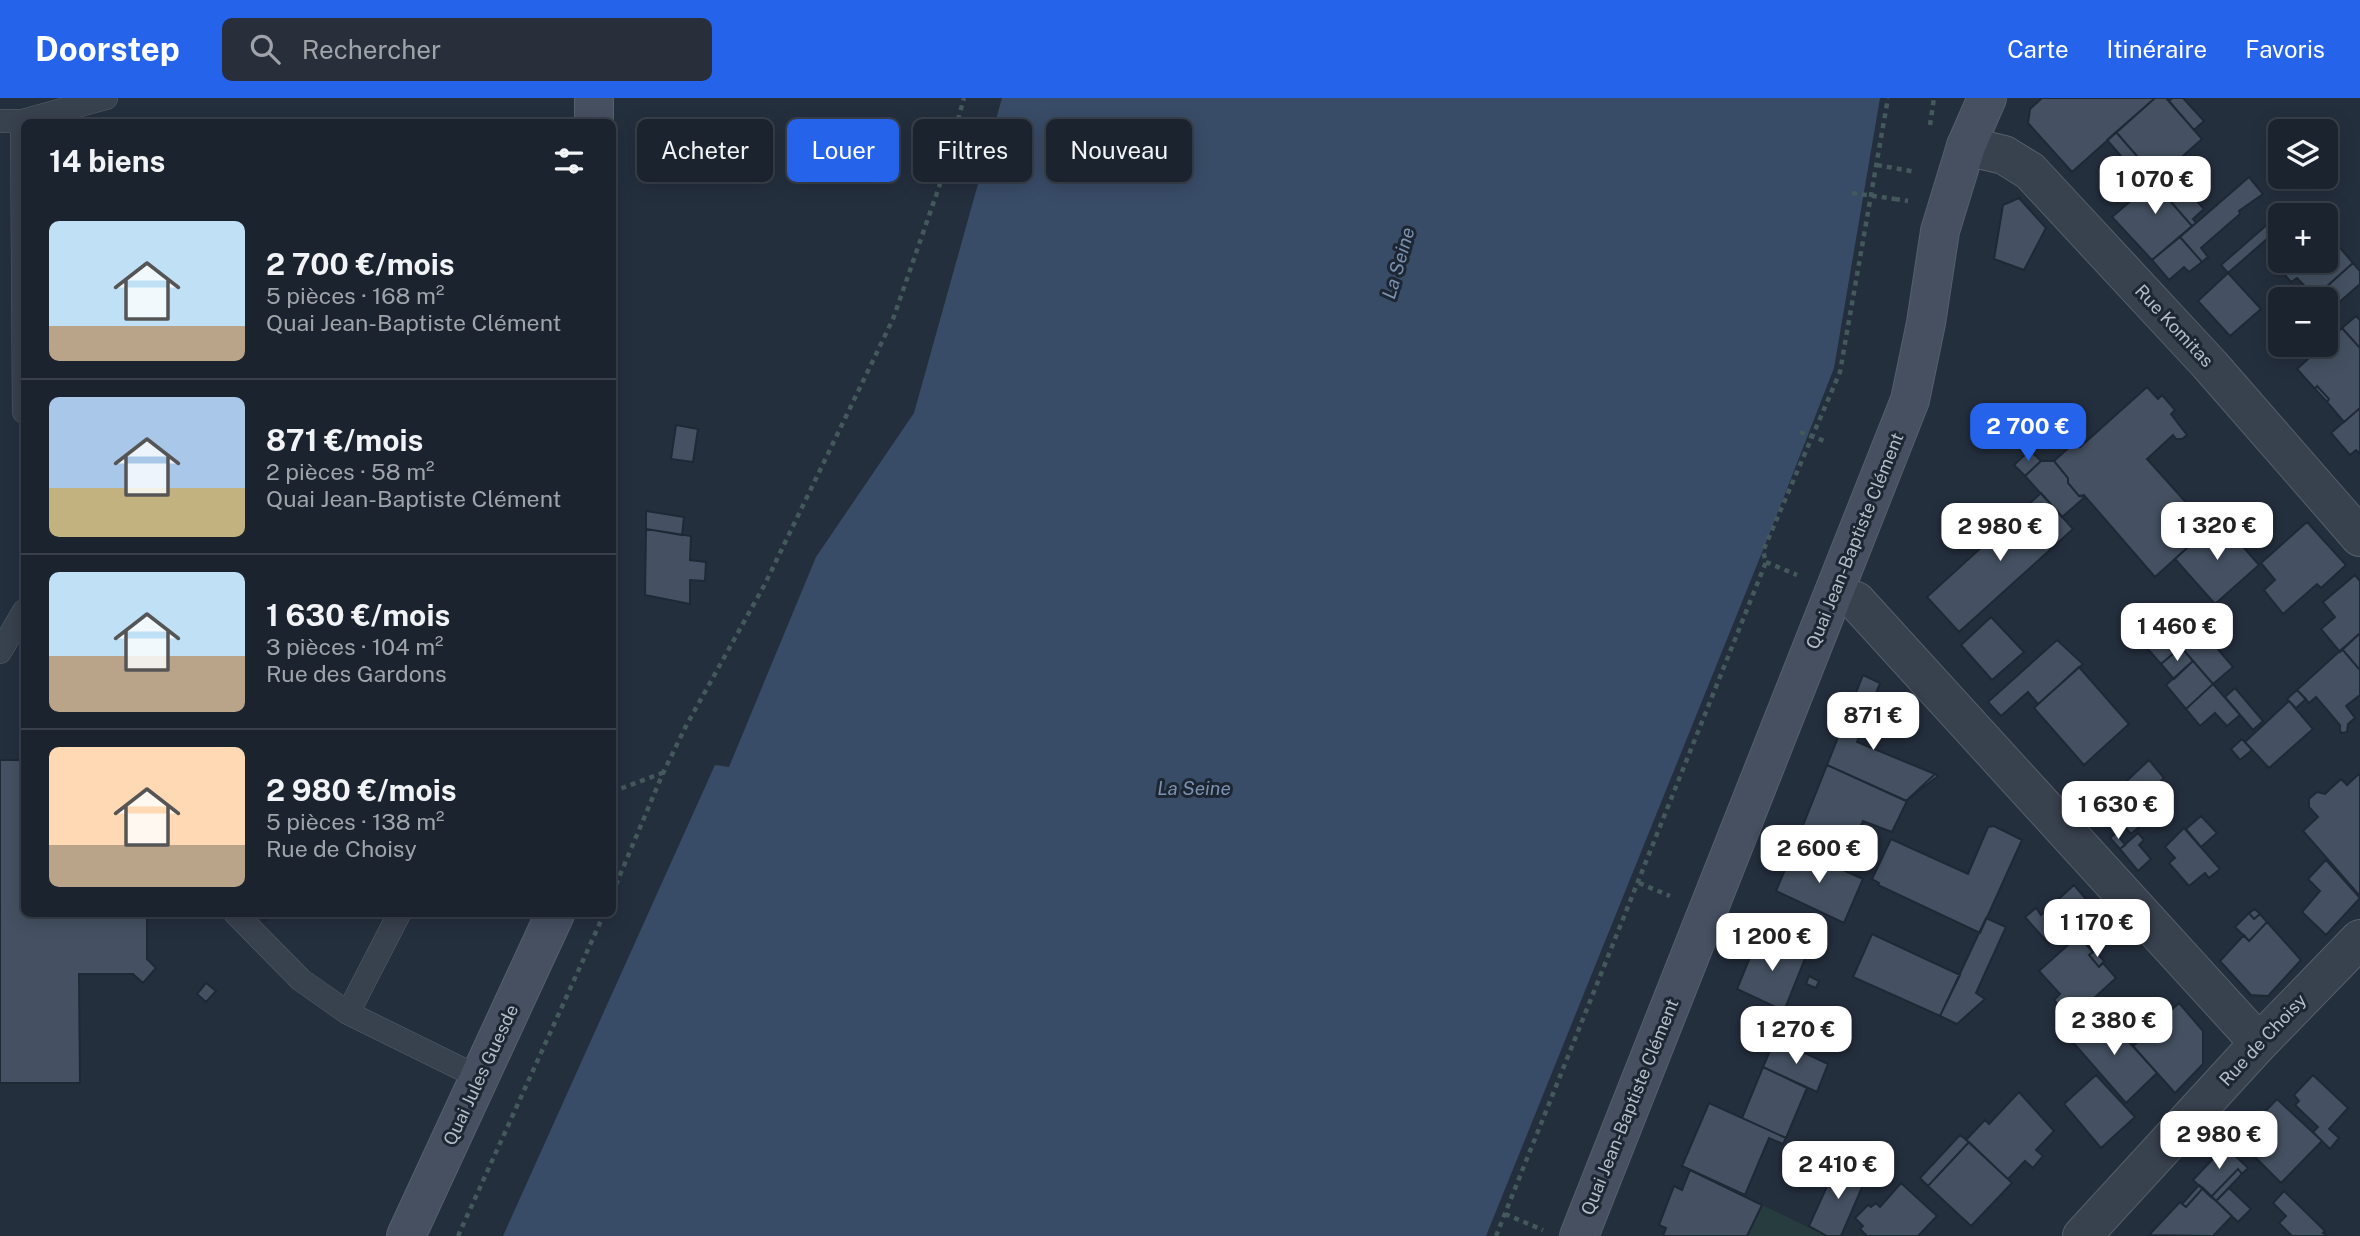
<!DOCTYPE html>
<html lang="fr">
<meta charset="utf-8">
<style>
body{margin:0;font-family:"Public Sans",sans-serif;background:#282f3a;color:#f1f3f6;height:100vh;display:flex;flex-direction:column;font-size:26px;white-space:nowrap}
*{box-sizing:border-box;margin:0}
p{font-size:23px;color:#a0a4aa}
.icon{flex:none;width:38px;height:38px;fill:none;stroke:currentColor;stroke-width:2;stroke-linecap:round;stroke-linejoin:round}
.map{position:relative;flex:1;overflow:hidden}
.sheet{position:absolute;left:21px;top:21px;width:595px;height:798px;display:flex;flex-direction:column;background:#1b232e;border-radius:10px;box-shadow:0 4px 18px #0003,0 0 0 2px #39404a}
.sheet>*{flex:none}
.banner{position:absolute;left:637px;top:21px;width:665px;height:63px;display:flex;gap:14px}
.buttons{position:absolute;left:2268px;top:21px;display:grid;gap:14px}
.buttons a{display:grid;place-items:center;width:70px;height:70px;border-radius:10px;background:#1b232e;box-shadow:0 4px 18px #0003,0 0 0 2px #39404a;font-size:35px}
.price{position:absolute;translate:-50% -60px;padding:0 16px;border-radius:14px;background:#fff;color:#222;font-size:23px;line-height:46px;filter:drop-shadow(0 2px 4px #0008)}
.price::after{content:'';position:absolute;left:50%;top:42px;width:21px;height:16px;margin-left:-10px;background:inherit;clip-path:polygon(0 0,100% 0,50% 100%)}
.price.current{background:#2563eb;color:#fff}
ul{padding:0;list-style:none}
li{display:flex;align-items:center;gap:21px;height:175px;padding:0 28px}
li+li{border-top:2px solid #39404a}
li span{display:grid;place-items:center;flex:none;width:196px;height:140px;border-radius:10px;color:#555}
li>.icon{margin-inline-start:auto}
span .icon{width:84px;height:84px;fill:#fffc;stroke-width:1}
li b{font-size:30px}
h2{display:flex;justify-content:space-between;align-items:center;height:84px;padding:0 28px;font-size:30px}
.tag{padding:0 24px;border-radius:10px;background:#1b232e;box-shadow:0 4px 18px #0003,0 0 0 2px #39404a;font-size:24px;line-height:63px}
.tag.current{background:#2563eb;color:#fff}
header{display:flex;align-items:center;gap:42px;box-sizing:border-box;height:98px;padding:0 35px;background:#2563eb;color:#fff}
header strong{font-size:33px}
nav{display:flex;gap:38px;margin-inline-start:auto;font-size:24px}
.search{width:490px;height:63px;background:#282f3a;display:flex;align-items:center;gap:18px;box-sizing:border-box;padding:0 24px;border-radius:10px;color:#a0a4aa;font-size:26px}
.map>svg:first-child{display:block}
.green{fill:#263c3f}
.water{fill:#394c67}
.building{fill:#455162;stroke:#1f2835;stroke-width:2}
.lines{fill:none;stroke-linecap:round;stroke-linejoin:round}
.lane-casing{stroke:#565f6c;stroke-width:24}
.street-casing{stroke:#565f6c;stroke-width:40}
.secondary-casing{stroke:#565f6c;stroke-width:40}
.path{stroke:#44595c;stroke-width:4.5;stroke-dasharray:5 5;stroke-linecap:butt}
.lane{stroke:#38414e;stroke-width:23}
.street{stroke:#38414e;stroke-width:38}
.secondary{stroke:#465061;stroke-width:38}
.path-bridge{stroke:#44595c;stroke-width:4.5;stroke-dasharray:5 5;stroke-linecap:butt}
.labels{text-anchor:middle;stroke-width:6;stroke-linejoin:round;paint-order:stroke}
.street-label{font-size:18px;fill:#b4bcc9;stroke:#1d2633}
.water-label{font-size:19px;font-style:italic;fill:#7c92b1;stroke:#1d2633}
</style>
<header>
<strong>Doorstep</strong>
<div class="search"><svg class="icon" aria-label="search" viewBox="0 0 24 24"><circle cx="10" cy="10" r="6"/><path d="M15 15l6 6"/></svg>Rechercher</div>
<nav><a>Carte</a><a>Itinéraire</a><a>Favoris</a></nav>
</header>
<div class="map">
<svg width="2360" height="1138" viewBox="0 0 2360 1138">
<rect width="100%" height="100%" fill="#242f3e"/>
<path class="green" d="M1762,1107l65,31h-80z"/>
<path class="water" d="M1002,0h878l-46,270 -67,172 -281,696h-983l212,-471 14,2 87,-210 98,-144z"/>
<path class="building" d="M2042,0h113l-83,74 -44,-49 2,-14z
M2155,0h11l36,41 -45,40 -41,-47z
M2172,0h11l21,23 -10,9 -25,-29z
M2116,34l41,47 -9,8 -41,-47z
M2169,70l17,21 -15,13 21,24 -40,34 -40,-43z
M2249,79l14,17 -24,17 1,3 -39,34 7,9 -6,5 -22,-25z
M2186,91l18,20 -11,10 3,4 -4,3 -21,-24z
M2019,100l27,30 -22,42 -30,-11 9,-54z
M2269,125l7,8 -48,42 -7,-8z
M2180,139l22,25 -13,10 -5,-5 -15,13 -17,-20z
M2335,144l18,21 -38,34 -18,-19 -6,4 -14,-16 6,-5h43v-10z
M2353,165l7,8v13l-32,28 -2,-13 -11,-2z
M2228,175l33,36 -31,27 -32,-35z
M2356,218l4,4v28l-18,-20z
M2342,230l18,20v60l-16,14 -17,-20 2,-3 -12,-13 -2,3 -18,-20z
M2317,288l12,13 -2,3 -12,-13z
M2147,289l11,12 4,-4 13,15 -4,4 16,21 -5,4h-6l-3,-4 -26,24 62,69 -54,49 -71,-82 -5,1 -11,-13v-5l-14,-17 21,-19 5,5z
M2360,310v46l-4,-4 -6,5 -19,-22z
M676,327l22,4 -5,33 -22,-3z
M2030,352l11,11 -16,15 -11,-11z
M2041,363h13l14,17v5l11,13 6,1 -23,20 -37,-41z
M2041,395l32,36 -114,103 -32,-35z
M646,413l38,6 -2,18 -36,-6z
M2219,421l40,46 -44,39 -40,-45z
M2307,424l39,43 -25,23 -4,-4 -34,30 -19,-24 11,-10 -14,-17z
M646,431l45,7 -1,24 16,2 -1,19 -15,-1v24l-45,-9z
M2355,477l5,6v52l-20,19 -19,-23 14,-12 -12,-15z
M2145,509l11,13 -19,17 -11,-13z
M1991,519l33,35 -32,28 -31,-35z
M2156,522l25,27 -20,17 -24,-27z
M2195,524l38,45 -20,17 -38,-44z
M2360,535v37l-18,-21z
M2057,542l26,24 -45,40 -10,-12 -27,24 -13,-14z
M2181,549l12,14 -19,18 -13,-15z
M2342,551l18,21v25l-14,11 9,12 -7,6 -1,8 -5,1 -2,-2v-6l-24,-28 -7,6 -12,-13z
M2193,563l20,23 -27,25 -20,-24z
M2079,569l50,57 -45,41 -50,-57z
M1863,577l17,8 -23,59 78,32 -29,27 -79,-36z
M2213,586l27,31 -13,11 -12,-13 -15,13 -14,-17z
M2235,590l28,33 -10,9 -28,-33z
M2297,592l9,9 -10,9 -9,-9z
M2289,603l24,28 -44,39 -24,-26z
M2242,641l10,11 -12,10 -9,-11z
M0,662h24v154h123v45l9,9 -13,15 -10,-9h-54l1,109h-80z
M2149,662l15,18 -9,8 13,15 -37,33 -25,-28 13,-11 -3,-4z
M1827,667l80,36 -15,31 -29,-11 -22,47 -47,-20z
M2360,675v123l-57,-65 15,-14 -9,-10v-8l8,-7 8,2 16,-15 6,6z
M1935,676l3,2 -32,25z
M2166,710l6,7 -13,12 -6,-8z
M2201,718l16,17 -16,14 -15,-18z
M1994,728l28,14 -42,93 -102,-48 1,-2 -7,-4 19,-40 77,35 20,-47z
M2184,730l36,41 -11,9 -4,-5 -16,13 -20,-23 6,-5 -10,-11z
M2116,735l9,12 -5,4 -10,-11z
M2138,735l6,7 -5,5 12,14 -13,12 -18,-22z
M1794,750l69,31 -19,44 -68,-32z
M2326,762l34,38 -34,37 -24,-23 18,-21 -12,-12z
M2074,787l17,20 -43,38 -23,-26 11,-9 5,7z
M2255,811l5,5 -6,5 -5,-6z
M2249,815l5,6 6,-5 7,8 -18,19 -14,-14z
M257,816h15l-7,7z
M1986,820l20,9 -30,66 9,6 -28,25 -17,-8z
M2267,824l34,38 -33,36 -17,-1 -31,-34 24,-26 5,6z
M1872,836l88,41 -20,41 -87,-39z
M1759,837l47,21 -22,55 -47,-22z
M2078,838l15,16 -4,3 10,12 4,-4 13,15 -45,41 -17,-19 6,-6 -21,-23z
M2095,853l9,10 -5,6 -10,-12z
M1809,878l10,5 -3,7 -10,-4z
M206,885l10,8 -10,11 -9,-8z
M2179,905l24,28v33l-28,29 -42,-47 16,-14 -5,-5 18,-17 4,5z
M2101,913l56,62 -31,30 -56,-64z
M1775,941l53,25 -11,28 -54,-25z
M1763,969l44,21 -21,50 -44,-20z
M2096,977l39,42 -34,31 -37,-44z
M2313,977l35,33 -19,21 10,9 -9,11 -17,-17 5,-5 -23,-22 4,-4 -5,-6z
M2019,994l35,39 -18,19 7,6 -10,12 -8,-7 -17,18 -42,-39 19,-20 4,4z
M2277,1001l45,42 -41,42 -37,-37 17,-17 -6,-7z
M1709,1005l77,35 -3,6 -14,-6 -24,57 -63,-29z
M1960,1037l9,7 -41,44 -8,-8z
M1969,1044l43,41 -41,43 -43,-40z
M2225,1048l23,22 -6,6 -4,-5 -27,28 -18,-17z
M1838,1064l29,14 -26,60h-14l-18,-10z
M2238,1071l4,5 -26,27 -5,-4z
M1690,1072l72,35 -15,31h-84l3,-8 -7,-3 15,-39 8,4z
M1901,1085l36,33 -19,20h-51l-7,-7 3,-3 -8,-8 13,-13 3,2 5,-4 4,4z
M2199,1087l4,3 -17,19 -4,-3z
M2203,1090l29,28 -19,20 -64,-1 31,-33 6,5z
M2229,1090l22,21 -13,13 -22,-21z
M2284,1093l41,40 -2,2 4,3h-35l-13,-13 7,-7 -13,-13z"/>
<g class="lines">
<g class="lane-casing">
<path id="lane" d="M0,23h22l84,-23
M22,23l2,291
M0,554l24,-41
M236,816l65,66 47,33 132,65
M348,915l51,-99"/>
</g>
<g class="street-casing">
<path id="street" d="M1966,48l38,9 26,16 180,194 150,172
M1856,503l403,442
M2082,1138l177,-193 101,-104"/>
</g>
<g class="secondary-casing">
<path id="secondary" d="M594,0v24
M406,1138l149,-322
M1579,1138l331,-836 16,-77 14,-92 26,-85 21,-48"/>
</g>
<path class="path" d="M1930,27l4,-27
M1877,67l39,7
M1895,101l13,2
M1766,464l31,13
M612,694l50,-19
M1639,785l31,13
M612,796l51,-121 23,-47 79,-142 128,-265 46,-132 25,-89
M1505,1116l38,16
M458,1138l146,-322
M1496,1138l270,-674 -3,-11 77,-179 48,-274"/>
<use href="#lane" class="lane"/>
<use href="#street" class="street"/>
<use href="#secondary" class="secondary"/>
<path class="path-bridge" d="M1852,95l43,6
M1800,334l27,10"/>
</g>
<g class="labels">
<g class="street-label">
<text transform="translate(2174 228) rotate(47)" y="6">Rue Komitas</text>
<text transform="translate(1855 443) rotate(-68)" y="6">Quai Jean-Baptiste Clément</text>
<text transform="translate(2263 942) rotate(-47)" y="6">Rue de Choisy</text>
<text transform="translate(481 977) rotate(-65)" y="6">Quai Jules Guesde</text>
<text transform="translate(1630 1009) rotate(-68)" y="6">Quai Jean-Baptiste Clément</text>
</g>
<g class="water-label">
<text transform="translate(1398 165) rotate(-74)" y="7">La Seine</text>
<text x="1194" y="697">La Seine</text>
</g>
</g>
</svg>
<div class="buttons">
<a><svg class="icon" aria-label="layers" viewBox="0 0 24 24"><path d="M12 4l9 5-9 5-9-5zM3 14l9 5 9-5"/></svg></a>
<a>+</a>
<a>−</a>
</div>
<b class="price" style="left:2155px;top:118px">1 070 €</b>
<b class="price current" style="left:2028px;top:365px">2 700 €</b>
<b class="price" style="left:2217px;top:464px">1 320 €</b>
<b class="price" style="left:2000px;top:465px">2 980 €</b>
<b class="price" style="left:2177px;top:565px">1 460 €</b>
<b class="price" style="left:1873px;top:654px">871 €</b>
<b class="price" style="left:2118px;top:743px">1 630 €</b>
<b class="price" style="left:1819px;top:787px">2 600 €</b>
<b class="price" style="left:2097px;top:861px">1 170 €</b>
<b class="price" style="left:1772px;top:875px">1 200 €</b>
<b class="price" style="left:2114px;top:959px">2 380 €</b>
<b class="price" style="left:1796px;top:968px">1 270 €</b>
<b class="price" style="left:2219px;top:1073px">2 980 €</b>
<b class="price" style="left:1838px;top:1103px">2 410 €</b>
<div class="banner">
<a class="tag">Acheter</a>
<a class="tag current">Louer</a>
<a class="tag">Filtres</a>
<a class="tag">Nouveau</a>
</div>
<section class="sheet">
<h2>14 biens<svg class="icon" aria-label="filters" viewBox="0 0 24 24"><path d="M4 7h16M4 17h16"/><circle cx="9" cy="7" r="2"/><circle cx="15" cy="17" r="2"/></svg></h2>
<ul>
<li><span style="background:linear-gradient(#bfe0f5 75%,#b9a48a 0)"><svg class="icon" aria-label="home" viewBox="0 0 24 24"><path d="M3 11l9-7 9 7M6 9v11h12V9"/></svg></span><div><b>2 700 €/mois</b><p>5 pièces · 168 m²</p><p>Quai Jean-Baptiste Clément</p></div></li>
<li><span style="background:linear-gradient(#a9c7e8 65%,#c2b280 0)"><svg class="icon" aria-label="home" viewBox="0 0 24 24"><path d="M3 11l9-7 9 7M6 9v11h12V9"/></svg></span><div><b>871 €/mois</b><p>2 pièces · 58 m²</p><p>Quai Jean-Baptiste Clément</p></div></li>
<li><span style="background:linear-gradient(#bfe0f5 60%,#b9a48a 0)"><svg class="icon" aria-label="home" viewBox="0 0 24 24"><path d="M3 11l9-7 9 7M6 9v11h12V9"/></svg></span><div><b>1 630 €/mois</b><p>3 pièces · 104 m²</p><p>Rue des Gardons</p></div></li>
<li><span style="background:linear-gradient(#ffd9b3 70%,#b9a48a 0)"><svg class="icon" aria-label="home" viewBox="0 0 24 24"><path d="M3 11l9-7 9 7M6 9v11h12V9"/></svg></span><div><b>2 980 €/mois</b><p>5 pièces · 138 m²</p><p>Rue de Choisy</p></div></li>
</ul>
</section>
</div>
